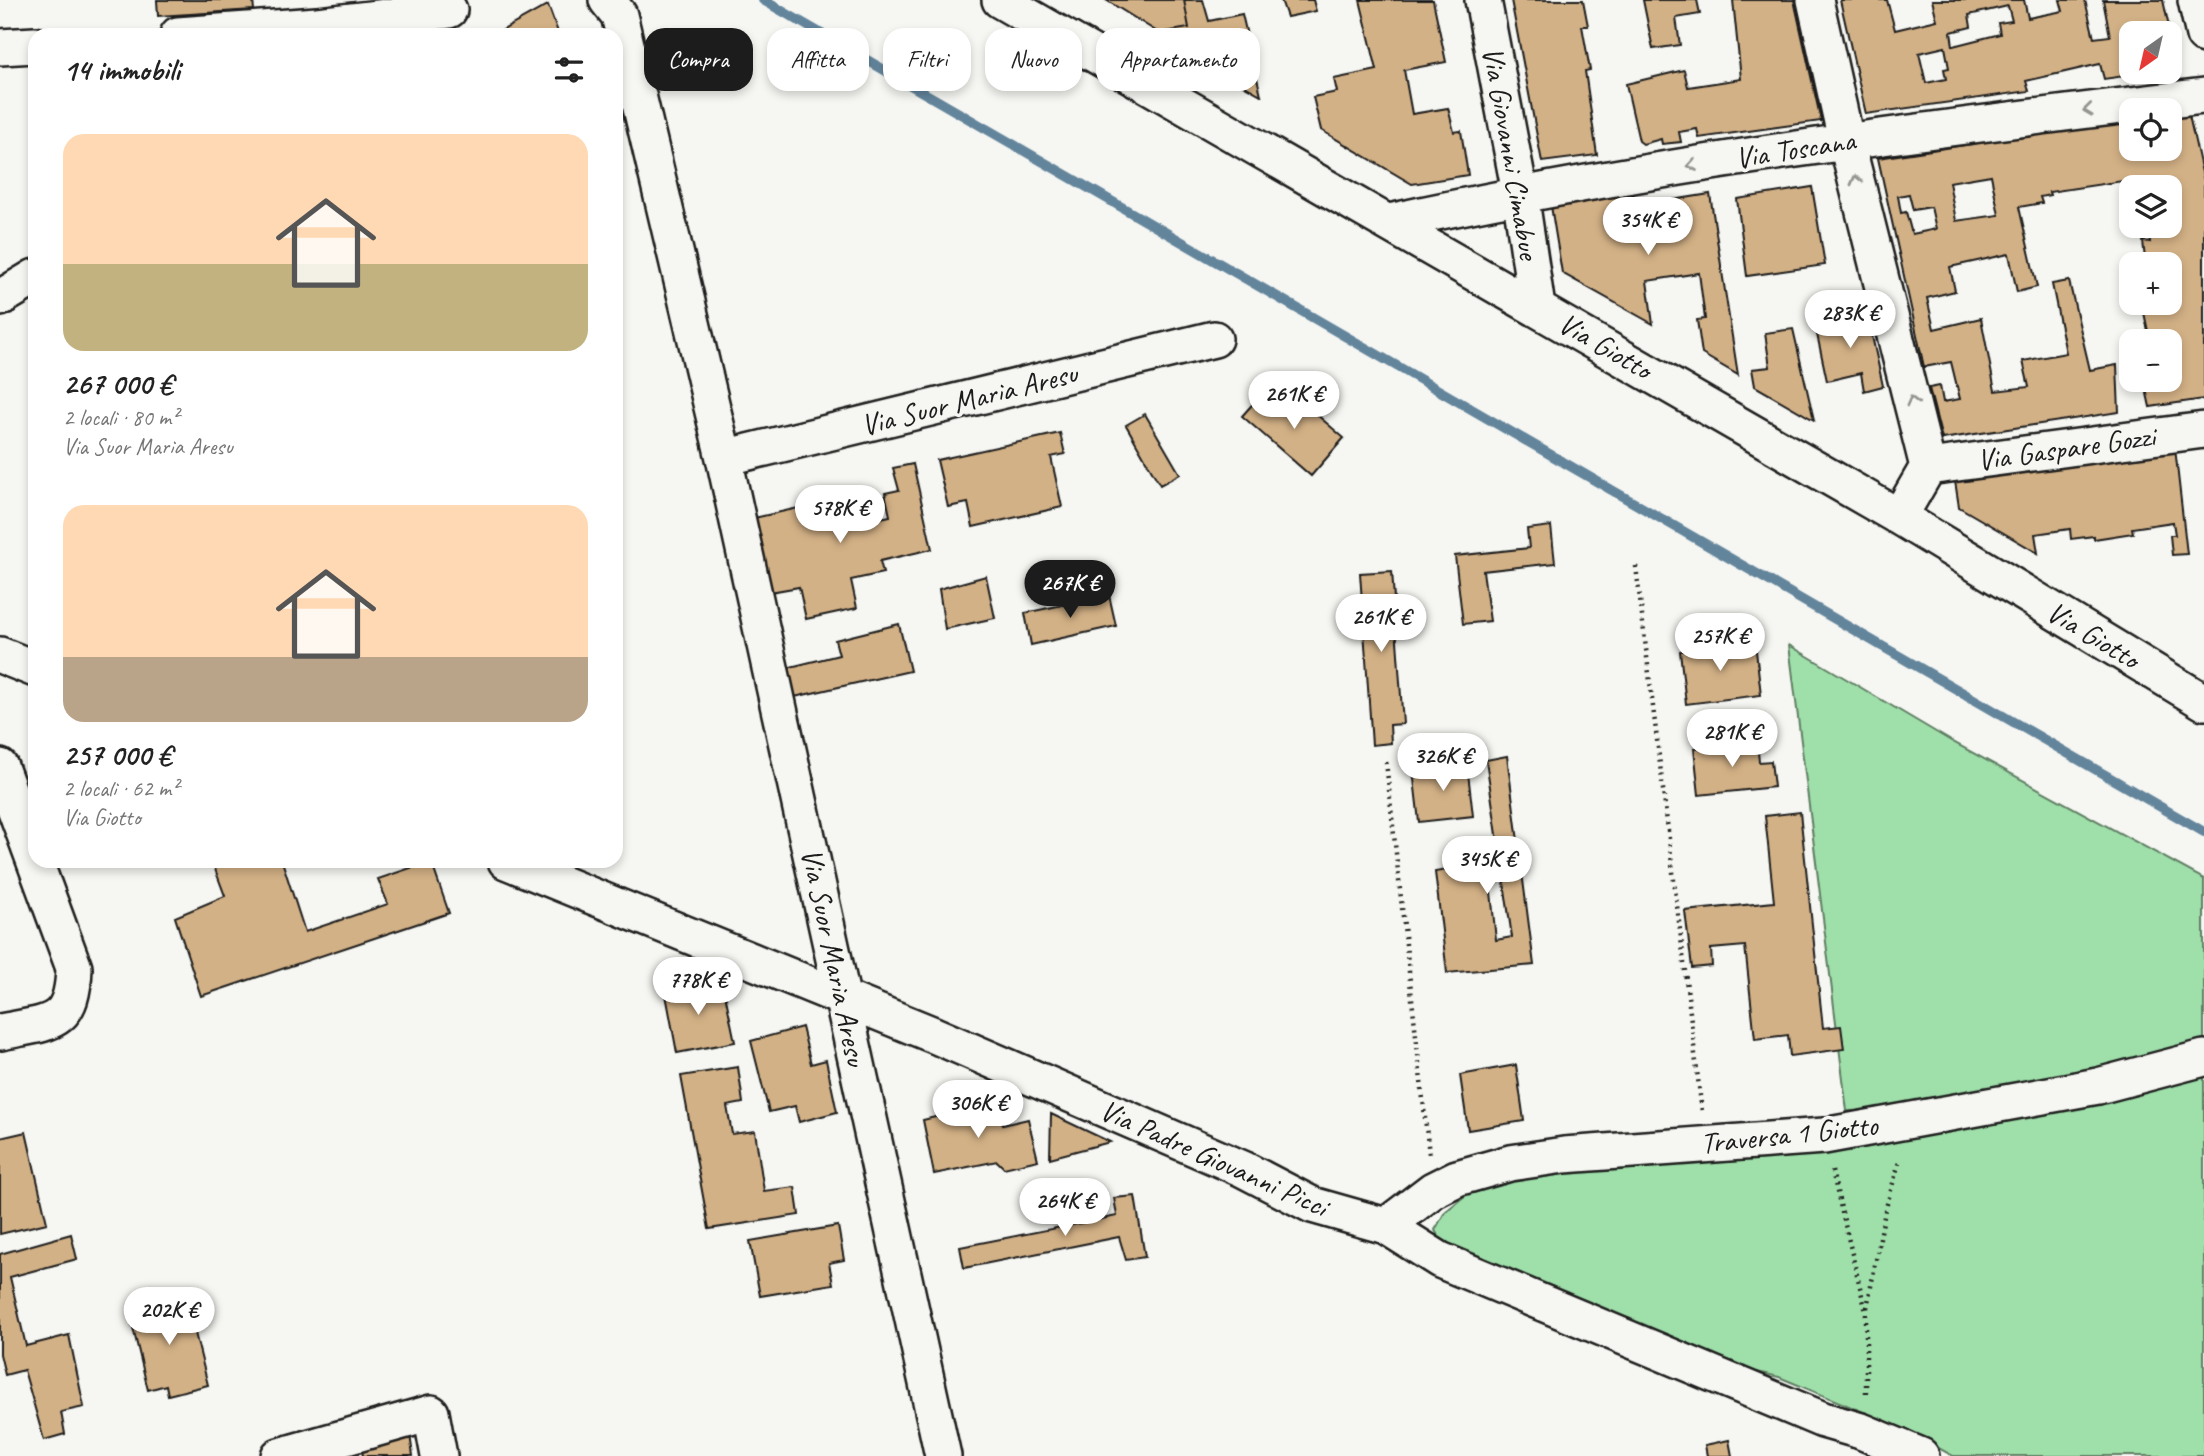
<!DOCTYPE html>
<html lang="it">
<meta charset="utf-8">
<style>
body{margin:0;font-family:Caveat,sans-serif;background:#f2f2f2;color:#222;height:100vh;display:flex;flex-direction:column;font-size:26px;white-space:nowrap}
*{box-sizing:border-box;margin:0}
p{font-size:23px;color:#767676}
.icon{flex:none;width:38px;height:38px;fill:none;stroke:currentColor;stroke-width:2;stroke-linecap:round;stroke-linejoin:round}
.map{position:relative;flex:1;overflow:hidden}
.sheet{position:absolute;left:28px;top:28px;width:595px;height:840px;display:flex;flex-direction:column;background:#fff;border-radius:21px;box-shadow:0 4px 10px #0003}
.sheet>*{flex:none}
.hud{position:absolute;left:644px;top:28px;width:665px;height:63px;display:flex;gap:14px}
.needle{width:46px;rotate:214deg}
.buttons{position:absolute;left:2119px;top:21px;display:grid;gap:14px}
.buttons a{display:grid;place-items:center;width:63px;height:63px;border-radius:14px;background:#fff;box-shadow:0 4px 10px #0003;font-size:35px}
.price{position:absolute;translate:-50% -60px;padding:0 16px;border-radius:24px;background:#fff;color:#222;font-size:23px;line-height:46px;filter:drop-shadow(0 2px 4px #0008)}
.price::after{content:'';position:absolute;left:50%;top:42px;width:21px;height:16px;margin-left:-10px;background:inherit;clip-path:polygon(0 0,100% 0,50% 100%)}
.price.on{background:#1c1c1c;color:#fff}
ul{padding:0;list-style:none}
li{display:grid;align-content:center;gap:14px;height:371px;padding:0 35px}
li span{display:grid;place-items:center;height:217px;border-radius:21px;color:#555}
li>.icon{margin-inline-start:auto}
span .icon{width:126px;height:126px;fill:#fffc;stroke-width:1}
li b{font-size:30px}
h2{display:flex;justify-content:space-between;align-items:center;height:84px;padding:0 35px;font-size:30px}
.tag{padding:0 24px;border-radius:21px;background:#fff;box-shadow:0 4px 10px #0003;font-size:24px;line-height:63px}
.tag.on{background:#1c1c1c;color:#fff}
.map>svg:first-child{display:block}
.green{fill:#9fe0aa;stroke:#5e7e63;stroke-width:2}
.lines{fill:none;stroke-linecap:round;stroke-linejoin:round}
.stream{stroke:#63859c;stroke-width:10}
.building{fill:#d3b186;stroke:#1c1c1c;stroke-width:2;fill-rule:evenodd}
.street-casing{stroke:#1c1c1c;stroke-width:40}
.path{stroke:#1c1c1c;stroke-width:4.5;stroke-dasharray:2 5;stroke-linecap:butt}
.street{stroke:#f6f6f2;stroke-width:35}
.oneway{stroke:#949492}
.labels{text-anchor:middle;stroke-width:7;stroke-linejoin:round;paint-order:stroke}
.street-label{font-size:30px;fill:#1c1c1c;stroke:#f6f6f2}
</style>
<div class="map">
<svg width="2204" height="1456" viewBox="0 0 2204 1456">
<rect width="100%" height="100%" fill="#f6f6f2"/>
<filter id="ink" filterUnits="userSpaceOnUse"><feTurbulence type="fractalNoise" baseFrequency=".0143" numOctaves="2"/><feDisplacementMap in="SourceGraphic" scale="14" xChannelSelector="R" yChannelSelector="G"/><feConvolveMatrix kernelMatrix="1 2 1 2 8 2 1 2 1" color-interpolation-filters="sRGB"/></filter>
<g filter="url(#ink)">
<path class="green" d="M1789,645l162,96 253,138v165l-44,12 -272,54 -41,1z
M2204,1067v389h-251l-51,-28 -123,-51 -44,-10 -292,-121 -8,-16 10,-18 37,-30z"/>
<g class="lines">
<path class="stream" d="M763,0l1441,832"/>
</g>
<path class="building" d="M157,0h96l1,10 -96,6z
M1106,0h78l5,28 -30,5z
M1184,0h19l6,21 33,-7 19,81 -50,-28 -5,-20 -5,2 -2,-6 -18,4 -22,-14 30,-5z
M1281,0h32l3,11 -29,6z
M1360,0h73l13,62 -42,8 8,44 36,-6 6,24 7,-1 7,44 -56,9 -91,-54 -8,-33 24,-5 -3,-13 43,-9z
M1511,0h72l5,26h-6l8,44 -5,1 12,84 -55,7z
M1643,0h54l3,14 -24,4 4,27 -27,4z
M1733,0h61l27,121 -122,17 -2,-9 -18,3 2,10 -19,2 -1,-5 -18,5 -4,-3 -13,-57 58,-14 4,17 53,-8z
M1840,0h47l8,30 42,-10 -5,-20h92l4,18 35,-7 -3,-11h25l9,38 16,-2 -7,-36h60l15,68 -8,1v-36h-38v39h21l-49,7 -4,-15 -74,17 3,10 -163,23zM2008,6l4,15 -14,2 2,11 -47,12 -2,-14 20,-5 -2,-12zM1945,47l4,21 -5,1 2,10 -20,4 -7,-30z
M548,5l11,30h-65z
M2188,111l16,70v218l-54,8 -6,-27h26v-39h-20l-8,-38h28v-39h-17l-1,-6 -7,1 -2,-18 7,1 -2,-16h22v-39h-38v4l-3,-11 -80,12 1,3 -10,2 2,6 -23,4 18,80 -20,5 -8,-38 -59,13 5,24 -28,7 7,31 47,-11 14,73 34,-4 -6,-26 43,-8 -14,-69 17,-3 21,89 27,-5 2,47 -177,27 -13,-51 11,-2 3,16 17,-3 -9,-37 -27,5 -46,-209 254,-38v29h38v-35zM1991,175l8,40 -43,6 -7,-39zM1909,194l4,16 18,-3 5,22 -24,5 -6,-22 -5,1 -3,-17z
M1812,187l13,78 -78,11 -10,-77z
M1633,193l2,13 75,-12 28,181 -36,-21 -5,-34 8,-1 -6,-46 -52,8 6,43 -91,-51 -11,-67z
M1867,313l16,73 -19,5 -3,-18 -34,8 -12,-56z
M1793,329l21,91 -59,-34 -3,-17 18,-2 -5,-34z
M1267,388l27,24 8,-10 42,36 -33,38 -69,-60z
M1145,414l35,60 -20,11 -34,-60z
M1060,433l5,21 -14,3 11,50 -89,20 -5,-24 -20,4 -11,-47z
M2175,448l12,106 -15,1 -2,-20h5l-2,-13 -41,6 1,5 -39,6v-3l-23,3 -1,-10 -35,5 3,19 -79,-46 -4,-26z
M913,464l19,85 -52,12 3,12 -32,7 6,28 -51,11 -7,-32 -29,5 -16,-74 102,-23 6,27 28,-6 -5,-23 14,-3 -6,-22z
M1551,526l4,37 -72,8 7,50 -27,3 -8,-68 74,-8 -2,-19z
M1392,571l11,153 -13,1 1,18 -19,2 -12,-172z
M986,576l9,42 -50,11 -6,-40z
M1109,595l7,31 -85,19 -6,-32z
M899,624l11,47 -129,29 -7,-29 65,-16 -4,-15z
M1755,642l6,53 -75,9 -6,-53z
M1757,741l2,21 12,-1 3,26 -75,8 -5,-47z
M1507,756l27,209 -87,8 -12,-101 53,-9 8,77 16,-3 -26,-177z
M1467,764l6,52 -54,6 -6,-52z
M1800,812l23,216 18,-2 3,23 -54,7 -2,-21 -33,4 -10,-93 -34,3 1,17 -20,2 -7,-57 89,-9 -9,-86z
M212,861h70l23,71 83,-28 -10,-25 53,-18 18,52 -248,83 -26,-79 50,-21z
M693,978l3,16 28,-5 11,53 -58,11 -13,-69z
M802,1027l9,37 15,-4 11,52 -38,10 -4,-16 -26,6 -18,-71z
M1516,1065l8,56 -56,9 -8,-55z
M738,1067l5,36 -16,3 5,28 23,-3 9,60 31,-4 4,28 -90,14 -28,-153z
M997,1102l6,23 25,-6 10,41 -34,8 -7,-7 -63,13 -11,-54z
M1051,1114l59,28 -60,16z
M26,1132l21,91 -47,11v-96z
M1135,1196l10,61 -19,3 -7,-23 -155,31 -4,-21 157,-31 -3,-18z
M838,1226l6,34 -15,3 4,21 -73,12 -10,-55z
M71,1234l6,25 -67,18 16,69 43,-11 15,72 -23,5 4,22 -21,6 -20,-70 -19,5 -5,-21v-100z
M186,1297l22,88 -40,10 -2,-10 -18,5 -19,-79z
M410,1434l3,22h-50l-2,-11z
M1729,1440l3,16h-25l-2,-11z"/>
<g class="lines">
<g class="street-casing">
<path id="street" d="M607,0l12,15 105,443 219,998
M1000,0l899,517 305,185
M1483,0l37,193 17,114
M1815,0l31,140 82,327 -29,50
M2196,0l8,35
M178,35l139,-10 132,-15
M0,47l35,-2
M1389,222c269,-59 542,-93 815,-126
M0,298l35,-21
M724,458l490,-119
M1928,467l276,-37
M0,655l35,14
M0,767l74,201c-2,58 -23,54 -74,64
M506,861l428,174 309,134 69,36 74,21 54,34 383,160 38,11 60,25
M1386,1226l47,-36 24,-12 53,-15 54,-8 260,-19 274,-50 106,-28
M279,1456l152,-43 8,43"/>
</g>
<path class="path" d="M1636,566l66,546
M1386,762l43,392
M1832,1171l34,141v84
M1867,1308l18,-97 15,-52"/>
<use href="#street" class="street"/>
</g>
<defs><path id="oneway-chevron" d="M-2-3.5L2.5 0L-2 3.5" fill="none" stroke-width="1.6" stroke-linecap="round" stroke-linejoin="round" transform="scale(1.75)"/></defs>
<g class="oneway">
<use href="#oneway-chevron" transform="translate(2088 110) rotate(173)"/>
<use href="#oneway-chevron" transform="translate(1692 165) rotate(171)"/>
<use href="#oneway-chevron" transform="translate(1856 180) rotate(-104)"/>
<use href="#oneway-chevron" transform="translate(1912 401) rotate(-104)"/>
</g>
</g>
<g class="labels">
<g class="street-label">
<text transform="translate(1795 149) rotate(-9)" y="10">Via Toscana</text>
<text transform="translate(1511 153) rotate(80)" y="10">Via Giovanni Cimabue</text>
<text transform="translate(1605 346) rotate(30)" y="10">Via Giotto</text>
<text transform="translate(969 399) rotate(-14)" y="10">Via Suor Maria Aresu</text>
<text transform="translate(2066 448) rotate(-8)" y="10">Via Gaspare Gozzi</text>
<text transform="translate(2093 635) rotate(31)" y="10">Via Giotto</text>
<text transform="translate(834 957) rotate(78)" y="10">Via Suor Maria Aresu</text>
<text transform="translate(1789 1134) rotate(-6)" y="10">Traversa 1 Giotto</text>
<text transform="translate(1214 1158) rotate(24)" y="10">Via Padre Giovanni Picci</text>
</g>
</g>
</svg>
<div class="buttons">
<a><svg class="needle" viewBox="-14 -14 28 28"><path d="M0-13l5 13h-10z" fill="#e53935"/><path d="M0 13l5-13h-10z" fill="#767676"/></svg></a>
<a><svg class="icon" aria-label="locate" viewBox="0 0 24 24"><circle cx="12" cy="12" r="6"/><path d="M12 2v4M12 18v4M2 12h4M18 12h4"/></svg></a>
<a><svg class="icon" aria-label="layers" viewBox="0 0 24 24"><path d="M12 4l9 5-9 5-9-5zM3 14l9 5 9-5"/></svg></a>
<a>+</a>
<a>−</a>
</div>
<b class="price" style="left:1648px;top:257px">354K €</b>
<b class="price" style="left:1850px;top:350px">283K €</b>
<b class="price" style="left:1294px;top:431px">261K €</b>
<b class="price" style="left:840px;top:545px">578K €</b>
<b class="price on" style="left:1070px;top:620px">267K €</b>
<b class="price" style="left:1381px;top:654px">261K €</b>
<b class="price" style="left:1720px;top:673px">257K €</b>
<b class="price" style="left:1732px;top:769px">281K €</b>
<b class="price" style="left:1443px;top:793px">326K €</b>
<b class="price" style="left:1487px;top:896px">345K €</b>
<b class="price" style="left:698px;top:1017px">778K €</b>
<b class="price" style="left:978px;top:1140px">306K €</b>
<b class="price" style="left:1065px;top:1238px">264K €</b>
<b class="price" style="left:169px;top:1347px">202K €</b>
<div class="hud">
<a class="tag on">Compra</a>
<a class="tag">Affitta</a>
<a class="tag">Filtri</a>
<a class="tag">Nuovo</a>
<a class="tag">Appartamento</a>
</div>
<section class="sheet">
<h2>14 immobili<svg class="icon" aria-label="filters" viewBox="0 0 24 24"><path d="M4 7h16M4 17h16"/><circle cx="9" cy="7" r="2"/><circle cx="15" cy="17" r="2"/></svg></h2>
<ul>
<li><span style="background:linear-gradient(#ffd9b3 60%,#c2b280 0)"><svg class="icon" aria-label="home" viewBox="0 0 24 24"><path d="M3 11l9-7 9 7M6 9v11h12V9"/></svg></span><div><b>267 000 €</b><p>2 locali · 80 m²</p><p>Via Suor Maria Aresu</p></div></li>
<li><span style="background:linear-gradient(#ffd9b3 70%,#b9a48a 0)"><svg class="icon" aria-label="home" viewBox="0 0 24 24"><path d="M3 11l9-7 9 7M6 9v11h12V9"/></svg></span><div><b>257 000 €</b><p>2 locali · 62 m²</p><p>Via Giotto</p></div></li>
</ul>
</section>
</div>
